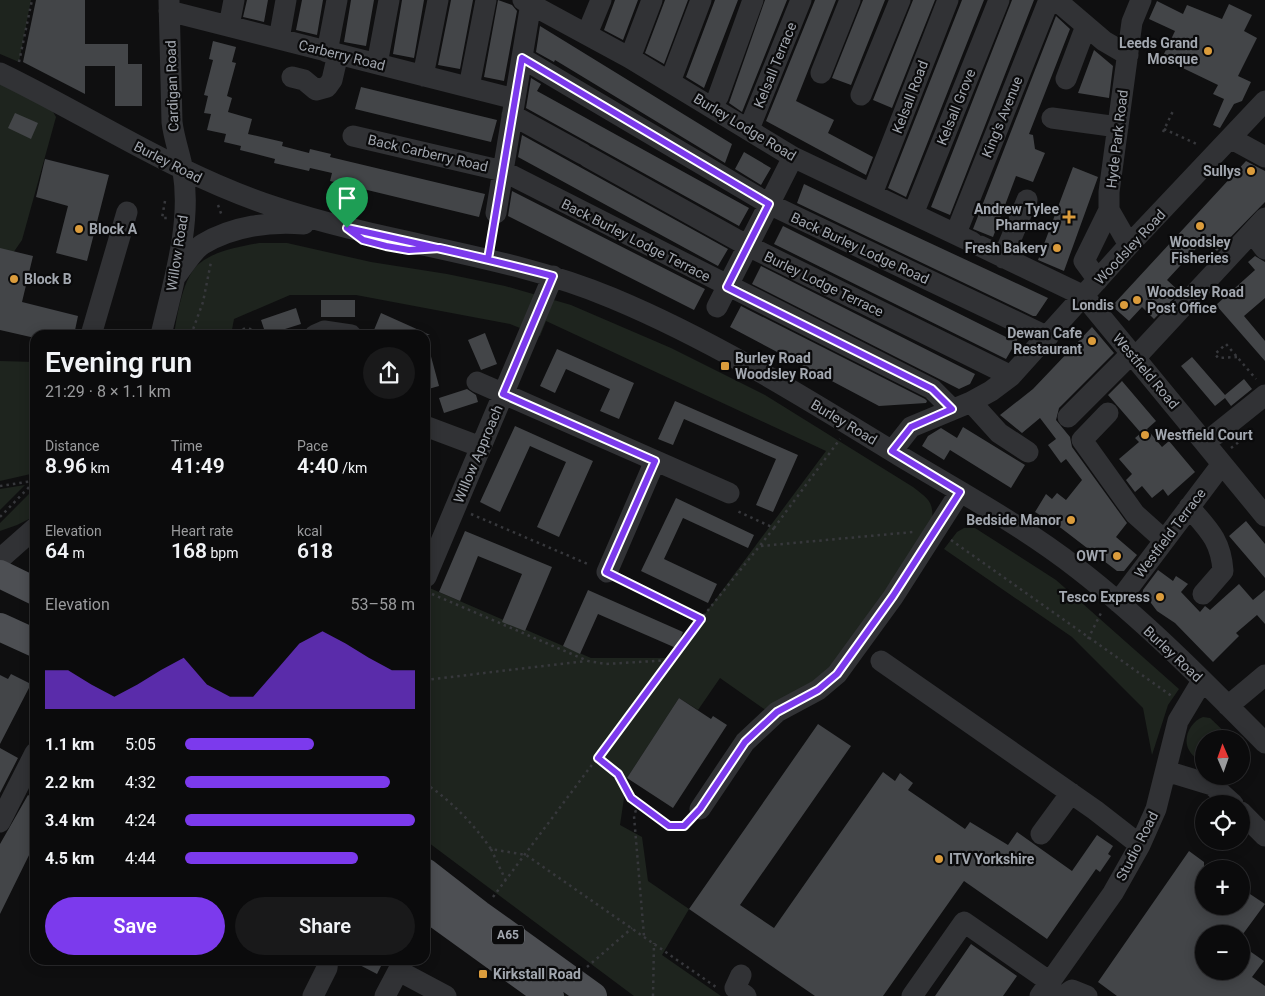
<!DOCTYPE html>
<html lang="en">
<head>
<meta charset="utf-8">
<style>
  :root { --surface:#0b0b0c; --page:#19191a; --text:#f1f3f6; --muted:#9a9b9d; --line:#2b2b2d; --accent:#7c3aed }
  body { margin:0; font-family:Roboto,sans-serif; background:var(--page); color:var(--text); height:100vh; display:flex; flex-direction:column; font-size:19px; white-space:nowrap }
  * { box-sizing:border-box; margin:0 }
  p { font-size:16px; color:var(--muted) }
  .icon { flex:none; width:28px; height:28px; fill:none; stroke:currentColor; stroke-width:2; stroke-linecap:round; stroke-linejoin:round }
  .map { position:relative; flex:1; overflow:hidden }
  .panel { position:absolute; left:30px; top:330px; width:400px; height:635px; display:flex; flex-direction:column; background:var(--surface); border-radius:15px; box-shadow:0 2px 12px #0003,0 0 0 1px var(--line) }
  .panel>* { flex:none }
  .needle { width:32px; rotate:358deg }
  .tools { position:absolute; left:1195px; top:730px; display:grid; gap:10px }
  .tools a { display:grid; place-items:center; width:55px; height:55px; border-radius:50%; background:var(--surface); box-shadow:0 2px 12px #0003,0 0 0 1px var(--line); font-size:25px }
  .pin { position:absolute; display:grid; place-items:center; width:42px; height:42px; color:#fff; margin:-51px -21px; border-radius:50% 50% 50% 0; rotate:-45deg; box-shadow:0 0 5px #0007 }
  .pin .icon { rotate:45deg }
  .round { display:grid; place-items:center; flex:none; width:52px; height:52px; border-radius:26px; background:var(--page) }
  .head { display:flex; align-items:center; justify-content:space-between; height:85px; padding:0 15px }
  h1 { font-size:28px; font-weight:600; line-height:38px }
  .figures { display:grid; grid-template-columns:repeat(3,1fr); gap:8px; height:85px; padding:5px 15px }
  .figures div { display:grid; align-content:center }
  .figures b { font-size:21px; font-weight:600 }
  .figures small { font-size:14px; font-weight:400 }
  .figures p { font-size:14px }
  .chart { height:140px; padding:10px 15px }
  .chart p { display:flex; justify-content:space-between }
  .chart svg { width:100%; height:90px; margin-top:5px; fill:var(--accent); opacity:.7 }
  .button { display:flex; gap:10px; margin-top:auto; padding:10px 15px }
  .button a { flex:1; height:58px; border-radius:30px; background:var(--accent); color:#fff; font-size:20px; font-weight:600; line-height:58px; text-align:center }
  .button a+a { background:var(--page); color:var(--text) }
  ul { padding:0 15px; list-style:none; font-size:16px }
  li { display:grid; grid-template-columns:80px 60px 1fr; align-items:center; height:38px }
  li i { height:12px; border-radius:6px; background:var(--accent) }
  .map>svg:first-child { display:block }
</style>
</head>
<body>
<div class="map">
<svg width="1265" height="996" viewBox="0 0 1265 996">
  <rect width="100%" height="100%" fill="#0f0f10"/>
  <path fill="#1e241e" d="M0 0H31L19 62 0 54Z
    M0 84 52 110 56 117 22 240 13 253 0 255Z
    M259 243H287L371 262 447 274 505 286 571 305 671 348 765 395 913 487C929 500 934 501 932 523L825 676 767 711 720 678 698 710 679 698 627 778 620 825 642 837 648 881 689 909 662 955 721 996H634L425 840V586L591 658H672L826 451 546 321 540 336 510 324 356 295H290L234 319 231 335H174C177 316 183 275 200 263 217 250 239 247 259 243Z
    M0 361 35 362V473L0 481Z
    M25 485 0 510V489Z
    M35 488V516L17 525 0 531V523Z
    M964 528H975L1056 580 1179 689 1168 705 1152 755 1143 708 1072 637 944 549 957 532Z
    M1203 717 1210 718 1232 739H1204V765C1199 761 1192 756 1189 750 1182 738 1191 721 1203 717Z"/>
  <path fill="#434548" d="M36 0H85V44H128V64H142V106H115V66H85V94L23 62Z
    M247 0H268L264 22 243 17Z
    M302 0H323L317 35 296 30Z
    M351 0H374L366 46 344 42Z
    M402 0H424L414 58 393 54Z
    M451 0H473L460 69 438 65Z
    M498 0 512 5 517 11 504 81 484 77Z
    M615 0H638L623 40 604 30Z
    M665 0H688L664 64 645 53Z
    M715 0H738L704 88 686 77Z
    M765 0H787L742 112 729 103Z
    M815 0H836L796 101 834 120 828 133 873 157 866 175 766 121Z
    M863 0H885L851 85 832 78Z
    M913 0H935L892 108 873 100Z
    M962 0H984L906 197 888 188Z
    M1012 0H1034L950 215 931 207Z
    M1157 1 1183 14 1187 5 1222 19 1229 4 1252 15 1244 31 1257 38 1238 76 1251 82 1242 101 1234 104 1220 128 1213 125 1224 99 1213 94 1218 85 1162 58 1175 31 1149 19Z
    M1056 16 1070 29 1029 134 1033 135 1035 149 1045 153 1033 182 1016 176 993 237 973 229Z
    M540 26 732 144 725 163 555 60 554 62 536 52Z
    M213 41 236 47 232 62 236 63 227 96 232 98 228 112 252 119 248 134 283 142 282 146 309 153 310 149 331 154 330 157 485 194 479 217 330 181 332 173 310 168 309 171 274 163 275 159 240 150 241 146 224 142 226 134 207 130 211 114 204 113 208 96 204 95 213 60 209 59Z
    M1094 50 1113 66 1109 98 1078 93Z
    M531 78 541 84 537 91 749 208 739 226 526 108Z
    M361 87 497 120 491 142 355 109Z
    M15 113 38 123 31 139 8 128Z
    M522 135 728 249 718 266 518 157Z
    M744 152 771 168 761 185 735 169Z
    M45 159 109 175 87 261 56 253 68 206 36 197Z
    M1246 161 1265 171V202L1217 251 1204 240 1167 280 1180 292 1154 319 1142 307 1129 321 1112 306Z
    M1073 167 1098 177 1064 271 1038 260Z
    M804 184 829 196 1048 298 1036 316H1033L797 203Z
    M512 191 705 289 694 310 508 216Z
    M783 226 1008 338 1011 333 1019 337 1006 359 774 244Z
    M0 248 33 256 22 302 78 316 74 335H35V338L0 330Z
    M1255 256 1265 262V298L1244 316 1265 341V361L1216 305 1255 270 1248 262Z
    M761 266 975 374 970 384 959 389 752 284Z
    M321 300H355V317H321Z
    M741 306 925 399 927 401 926 403 879 406 730 327Z
    M296 308 301 324 266 335 261 320Z
    M381 313 430 335H385L374 330Z
    M1092 327 1114 353 1059 408 1056 420 1070 437 1072 447 1127 523 1116 537 1137 555 1124 571H1117L1061 528 1035 512 1046 494 1052 499 1057 493 1066 500 1082 480 1066 459 1061 463 1048 445 1056 439 1040 418 1022 433 1000 415 1033 389Z
    M485 333 497 364 481 370 468 340Z
    M425 349H429L439 386 425 390Z
    M557 349 634 383 619 419 600 411 610 389 566 369 555 393 540 386Z
    M1192 357 1225 395 1244 379 1252 389 1231 406 1225 398 1215 406 1181 366Z
    M1122 381 1156 421 1147 429 1162 447 1169 441 1195 472 1168 496 1163 489 1152 498 1142 486 1135 492 1126 480 1132 474 1119 459 1139 442 1135 438 1141 433 1108 395Z
    M467 389 476 395 478 402 444 413 439 398Z
    M675 401 798 455 773 512 756 505 776 459 684 419 673 445 658 439Z
    M515 426 593 461 559 537 537 527 566 462 530 446 500 512 480 502Z
    M963 427 1025 465 1011 488 950 450 944 460 922 446 928 436 941 428 957 438Z
    M676 498 754 535 748 548 683 518 664 559 717 584 708 603 641 571Z
    M1246 521 1265 544V578L1229 536Z
    M465 531 552 567 525 631 502 622 522 574 478 556 460 601 439 592Z
    M1158 570 1173 581 1176 576 1188 584 1181 592 1200 612 1205 606 1210 610 1239 584 1253 600 1265 590V624L1257 615 1236 633 1239 636 1213 662 1175 623 1157 611 1148 599H1142L1143 590Z
    M588 590 683 632 676 648 598 614 580 654 563 646Z
    M11 674 31 684 0 744V675L8 679Z
    M679 698 711 719 713 716 727 725 673 808 627 778Z
    M818 724 851 746 740 905 774 928 883 772 895 781 900 773 913 783 908 790 965 829 970 822 1008 845 1017 832 1072 871 1097 835 1113 846 1108 854 1111 856 1100 872 1096 869 1047 939 964 881 883 996H815L689 909Z
    M0 748 18 758 0 793Z
    M28 795 35 799V843L0 914V844Z
    M1189 851 1204 862V906H1241V888L1265 904 1243 934H1204V971H1241V945L1264 961 1252 977 1265 986V996H1117L1098 982Z
    M971 944 1017 976 1003 996H935Z
    M350 960H384L377 974Z"/>
  <g fill="none" stroke-linecap="round" stroke-linejoin="round">
    <path stroke="#37383c" stroke-width="2.5" stroke-dasharray="2.5 4" stroke-linecap="butt" d="M19 62 32 0
      M1164 129 1199 145
      M1163 132 1173 111
      M165 201 162 218H167
      M218 205 222 216
      M491 243 493 231
      M191 335 203 302 211 262
      M231 335 246 328 258 331 261 335
      M1237 357 1218 358 1215 354 1226 344 1256 379
      M1231 448 1254 430
      M0 486 33 481
      M471 514 590 565
      M0 517 35 481
      M774 528 840 439
      M951 540 1173 697
      M761 546 913 532
      M622 580 701 619
      M432 594 588 661 606 664 671 660
      M1088 639 1102 611
      M425 680 586 661
      M599 758 618 774 631 798 669 826H684L687 823
      M425 783C452 802 472 822 491 849L526 855 716 987
      M638 804 634 816 644 936
      M491 849 506 881
      M493 897 701 619 774 528 735 510
      M587 967 632 928
      M653 996 654 943"/>
    <path stroke="#313235" stroke-width="21" d="M523 0 630 58 793 157 972 242
      M1056 0 1104 41 1128 55
      M169 11 515 99
      M229 26 234 0
      M587 34 601 0
      M279 39 286 0
      M327 52 337 0
      M522 58 769 204 1048 337
      M630 58 652 0
      M377 64 389 0
      M0 73C93 118 175 174 275 207 385 244 504 253 612 298 713 340 807 399 900 456 960 492 1023 526 1078 569 1145 621 1206 683 1265 743
      M821 73 850 0
      M423 76 438 0
      M292 77 304 80 316 90 327 87 332 80 338 54
      M1066 79 1086 26
      M670 82 701 0
      M469 87 486 0
      M861 95 900 0
      M718 97 753 0
      M512 115 583 154
      M1052 118 1118 127
      M749 129 801 0
      M353 136 503 171 932 389 952 409
      M1230 138 1265 157
      M588 157 748 246 1011 376
      M872 194 948 0
      M496 213 531 3
      M913 214 999 0
      M1252 232 1265 249
      M956 233 1049 0
      M1129 245 1109 210V192L1132 22 1141 0
      M980 246 1084 296 1265 516
      M1003 258 1027 200
      M176 276C184 266 193 250 203 244 233 226 271 221 304 224
      M1098 280 1084 261 1109 210
      M717 307 793 157
      M91 335 127 212
      M161 335C173 283 192 225 183 171 180 154 174 139 172 122L169 0
      M315 335 324 331 351 335
      M1135 358 1265 218
      M477 382 729 493
      M971 402 999 433 1028 452
      M1108 413 1082 440 1135 514 1164 540
      M1068 417 1131 354
      M425 426 481 447
      M1205 443 1265 395
      M892 451 911 427 971 402 991 391 1011 376 1129 245 1265 101
      M1189 507C1208 529 1221 540 1223 571L1203 594
      M0 559 35 528
      M607 572 655 461
      M426 577 553 276
      M1118 602 1222 464
      M881 661 1095 810 1140 845
      M1228 706 1265 675
      M1166 771 1212 785 1233 804
      M700 809 745 742 777 712 818 690 837 674 893 597 960 492
      M1241 812 1265 836
      M0 822 35 753
      M1041 834 1071 793
      M399 971 446 996
      M741 975 735 988 746 996
      M313 996 327 968 328 960
      M385 996 404 960
      M912 996 964 922 1050 982
      M1040 996 1113 893 1140 845 1156 809 1178 721 1202 681
      M1063 996 1072 990 1087 996"/>
    <path stroke="#4d4f53" stroke-width="28" d="M0 574 35 591
      M0 627 35 643
      M425 872 479 914 593 996
      M425 906 550 996"/>
  </g>
  <g fill="none" stroke-linecap="round" stroke-linejoin="round">
    <defs>
      <path id="route" d="M347 228C416 243 485 258 553 276L503 394 655 461 606 572 701 619 598 758 618 774 631 798 669 826H684L700 809 745 742 777 712 818 690 837 674 893 596 960 492 892 451 911 427 952 409 932 389 727 287 769 204 522 58 488 259 440 248 409 250 386 246 363 240 347 228"/>
    </defs>
    <use href="#route" stroke="#fff" stroke-width="10"/>
    <use href="#route" stroke="#7c3aed" stroke-width="6"/>
  </g>
  <g fill="#db9c3c" stroke="#0a0a0b" stroke-width="2">
    <circle cx="1208" cy="51" r="5"/>
    <circle cx="1251" cy="171" r="5"/>
    <path d="M1066.5 209.5h5v5h5v5h-5v5h-5v-5h-5v-5h5z"/>
    <circle cx="1200" cy="226" r="5"/>
    <circle cx="79" cy="229" r="5"/>
    <circle cx="1057" cy="248" r="5"/>
    <circle cx="14" cy="279" r="5"/>
    <circle cx="1137" cy="300" r="5"/>
    <circle cx="1124" cy="305" r="5"/>
    <circle cx="1092" cy="341" r="5"/>
    <rect x="720" y="361" width="10" height="10" rx="2.5"/>
    <circle cx="1145" cy="435" r="5"/>
    <circle cx="1071" cy="520" r="5"/>
    <circle cx="1117" cy="556" r="5"/>
    <circle cx="1160" cy="597" r="5"/>
    <circle cx="939" cy="859" r="5"/>
    <rect x="478" y="969" width="10" height="10" rx="2.5"/>
  </g>
  <g text-anchor="middle" dominant-baseline="central" stroke-width="4.5" stroke-linejoin="round" paint-order="stroke">
    <rect fill="#0a0a0b" stroke="#74787e" stroke-width="1" x="492" y="925.5" width="32" height="19" rx="4"/>
    <g font-size="12" font-weight="bold" fill="#a2a7af">
      <text x="508" y="935">A65</text>
    </g>
    <g font-size="14" font-weight="bold" fill="#a2a7af" stroke="#0a0a0b" text-anchor="end">
      <text x="1198" y="43">Leeds Grand<tspan x="1198" dy="16">Mosque</tspan></text>
      <text x="1241" y="171">Sullys</text>
      <text x="1059" y="209">Andrew Tylee<tspan x="1059" dy="16">Pharmacy</tspan></text>
      <text x="89" y="229" text-anchor="start">Block A</text>
      <text x="1200" y="242" text-anchor="middle">Woodsley<tspan x="1200" dy="16">Fisheries</tspan></text>
      <text x="1047" y="248">Fresh Bakery</text>
      <text x="24" y="279" text-anchor="start">Block B</text>
      <text x="1147" y="292" text-anchor="start">Woodsley Road<tspan x="1147" dy="16">Post Office</tspan></text>
      <text x="1114" y="305">Londis</text>
      <text x="1082" y="333">Dewan Cafe<tspan x="1082" dy="16">Restaurant</tspan></text>
      <text x="735" y="358" text-anchor="start">Burley Road<tspan x="735" dy="16">Woodsley Road</tspan></text>
      <text x="1155" y="435" text-anchor="start">Westfield Court</text>
      <text x="1061" y="520">Bedside Manor</text>
      <text x="1107" y="556">OWT</text>
      <text x="1150" y="597">Tesco Express</text>
      <text x="949" y="859" text-anchor="start">ITV Yorkshire</text>
      <text x="493" y="974" text-anchor="start">Kirkstall Road</text>
    </g>
    <g font-size="14" fill="#a2a7af" stroke="#0a0a0b">
      <text transform="translate(342 55) rotate(14)">Carberry Road</text>
      <text transform="translate(775 65) rotate(-68)">Kelsall Terrace</text>
      <text transform="translate(172 86) rotate(-92)">Cardigan Road</text>
      <text transform="translate(910 97) rotate(-69)">Kelsall Road</text>
      <text transform="translate(956 107) rotate(-68)">Kelsall Grove</text>
      <text transform="translate(1002 117) rotate(-68)">King's Avenue</text>
      <text transform="translate(745 127) rotate(31)">Burley Lodge Road</text>
      <text transform="translate(1117 139) rotate(-83)">Hyde Park Road</text>
      <text transform="translate(428 153) rotate(13)">Back Carberry Road</text>
      <text transform="translate(168 162) rotate(27)">Burley Road</text>
      <text transform="translate(636 240) rotate(27)">Back Burley Lodge Terrace</text>
      <text transform="translate(1130 247) rotate(-47)">Woodsley Road</text>
      <text transform="translate(860 248) rotate(25)">Back Burley Lodge Road</text>
      <text transform="translate(177 253) rotate(-81)">Willow Road</text>
      <text transform="translate(824 284) rotate(26)">Burley Lodge Terrace</text>
      <text transform="translate(1146 371) rotate(50)">Westfield Road</text>
      <text transform="translate(844 422) rotate(31)">Burley Road</text>
      <text transform="translate(478 454) rotate(-67)">Willow Approach</text>
      <text transform="translate(1170 533) rotate(-53)">Westfield Terrace</text>
      <text transform="translate(1173 654) rotate(43)">Burley Road</text>
      <text transform="translate(1137 846) rotate(-63)">Studio Road</text>
    </g>
  </g>
</svg>
<div class="tools">
<a><svg class="needle" viewBox="-14 -14 28 28"><path d="M0-13l5 13h-10z" fill="#e53935"/><path d="M0 13l5-13h-10z" fill="#9a9b9d"/></svg></a>
<a><svg class="icon" aria-label="locate" viewBox="0 0 24 24"><circle cx="12" cy="12" r="6"/><path d="M12 2v4M12 18v4M2 12h4M18 12h4"/></svg></a>
<a>+</a>
<a>−</a>
</div>
<div class="pin" style="left:347px;top:228px;background:#1e9e55"><svg class="icon" aria-label="arrive" viewBox="0 0 24 24"><path d="M6 21V4h12l-3 4 3 4H6"/></svg></div>
<section class="panel">
<div class="head"><div><h1>Evening run</h1><p>21:29 · 8 × 1.1 km</p></div><a class="round"><svg class="icon" aria-label="share" viewBox="0 0 24 24"><path d="M12 15V3M7 8l5-5 5 5M5 13v7h14v-7"/></svg></a></div>
<div class="figures">
<div><p>Distance</p><b>8.96<small> km</small></b></div>
<div><p>Time</p><b>41:49</b></div>
<div><p>Pace</p><b>4:40<small> /km</small></b></div>
</div>
<div class="figures">
<div><p>Elevation</p><b>64<small> m</small></b></div>
<div><p>Heart rate</p><b>168<small> bpm</small></b></div>
<div><p>kcal</p><b>618</b></div>
</div>
<div class="chart"><p><span>Elevation</span>53–58 m</p>
<svg viewBox="0 0 160 44" preserveAspectRatio="none"><path d="M0 44V25L10 25L20 32L30 38L40 32L50 25L60 19L70 32L80 38L90 38L100 25L110 12L120 6L130 12L140 19L150 25L160 25V44z"/></svg>
</div>
<ul>
<li><b>1.1 km</b>5:05<i style="width:56%"></i></li>
<li><b>2.2 km</b>4:32<i style="width:89%"></i></li>
<li><b>3.4 km</b>4:24<i style="width:100%"></i></li>
<li><b>4.5 km</b>4:44<i style="width:75%"></i></li>
</ul>
<div class="button"><a>Save</a><a>Share</a></div>
</section>
</div>
</body>
</html>
